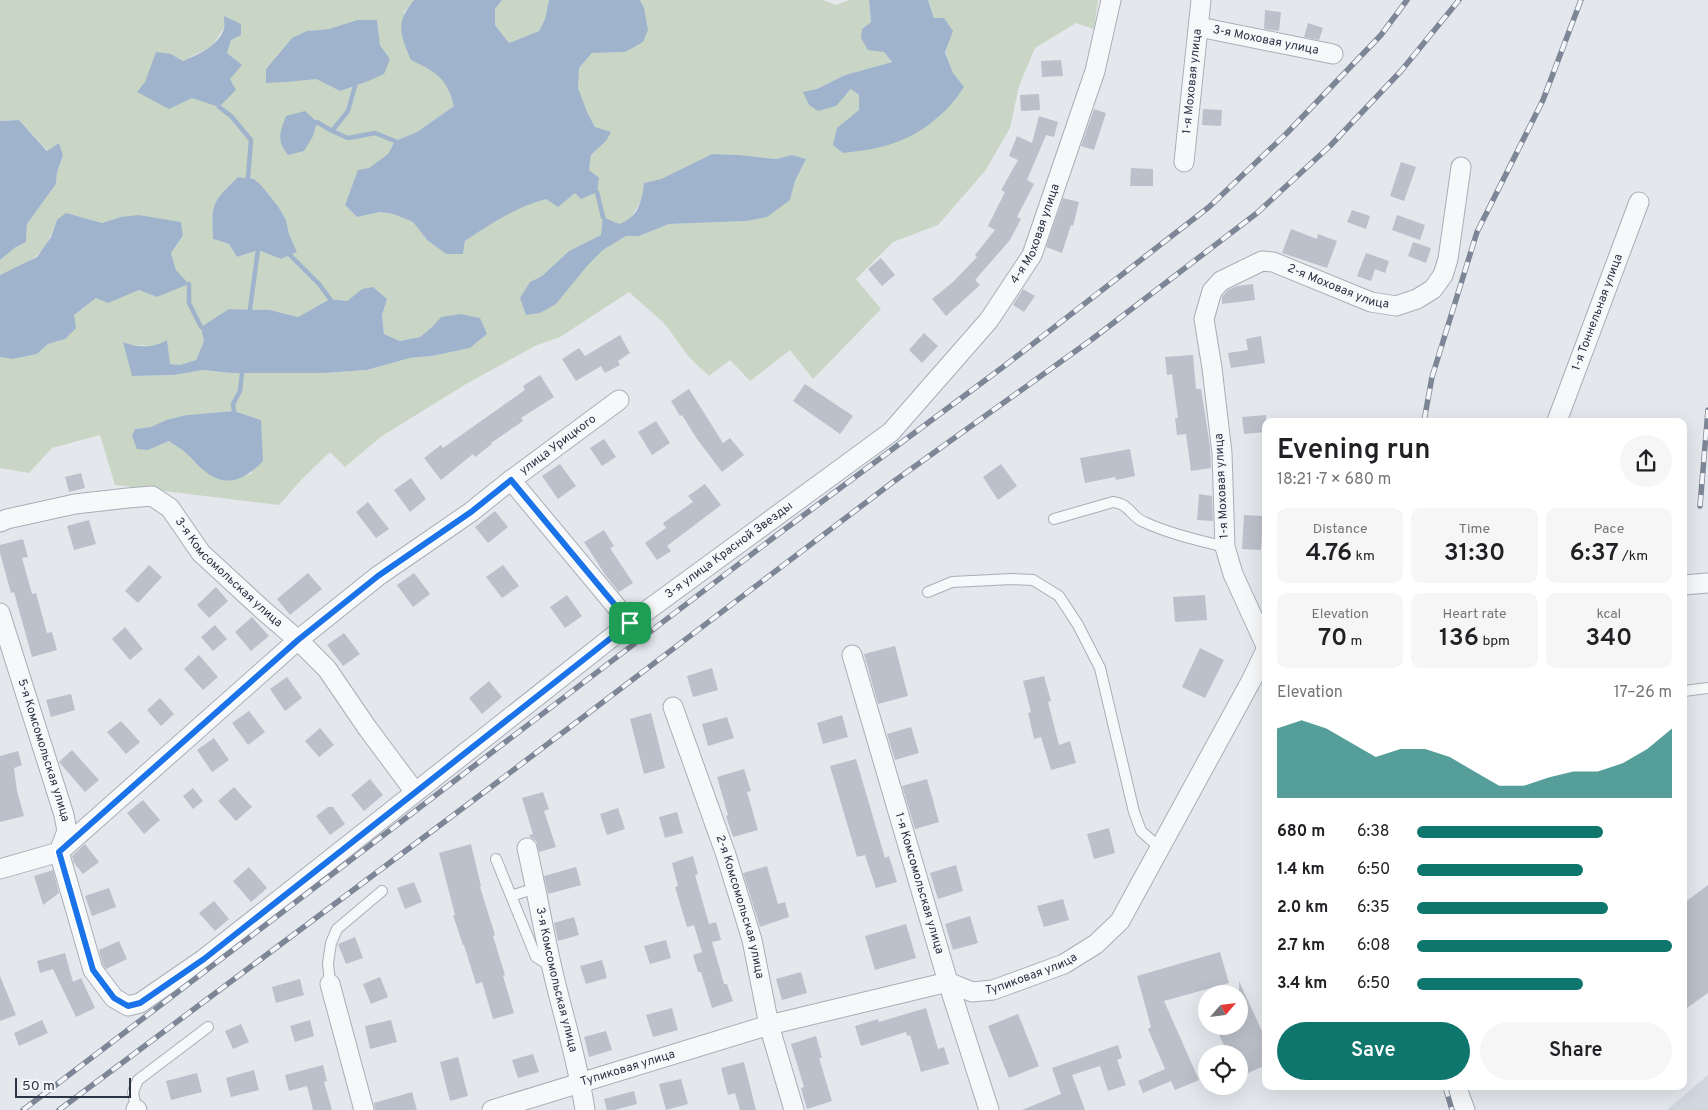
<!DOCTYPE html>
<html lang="en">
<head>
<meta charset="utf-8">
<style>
  :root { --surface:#fff; --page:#f6f6f6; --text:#202124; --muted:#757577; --accent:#0f766e }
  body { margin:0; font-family:Overpass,sans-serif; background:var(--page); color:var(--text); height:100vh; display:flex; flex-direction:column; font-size:19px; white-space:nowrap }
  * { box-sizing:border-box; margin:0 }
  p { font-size:16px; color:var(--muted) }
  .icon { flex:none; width:28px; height:28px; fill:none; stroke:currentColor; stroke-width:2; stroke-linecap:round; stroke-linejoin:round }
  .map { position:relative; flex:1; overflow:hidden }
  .side { position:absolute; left:1262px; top:418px; width:425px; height:672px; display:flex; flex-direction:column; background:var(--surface); border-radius:10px; box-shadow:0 5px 20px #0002 }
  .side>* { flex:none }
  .needle { width:32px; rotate:62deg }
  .controls { position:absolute; left:1198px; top:985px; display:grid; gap:10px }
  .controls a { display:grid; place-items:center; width:50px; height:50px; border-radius:50%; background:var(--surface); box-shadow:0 5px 20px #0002; font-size:25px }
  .scale { position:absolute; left:15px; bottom:12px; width:116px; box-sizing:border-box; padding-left:5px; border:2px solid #2b3445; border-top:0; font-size:14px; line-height:18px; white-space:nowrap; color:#2b3445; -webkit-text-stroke:4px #f4f6f9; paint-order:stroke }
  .pin { position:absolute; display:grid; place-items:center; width:42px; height:42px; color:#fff; margin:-21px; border-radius:10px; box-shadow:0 2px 8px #0006 }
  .round { display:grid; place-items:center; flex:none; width:52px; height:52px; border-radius:26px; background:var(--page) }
  .head { display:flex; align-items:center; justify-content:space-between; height:85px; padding:0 15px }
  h1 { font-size:28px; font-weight:600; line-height:38px }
  .metrics { display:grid; grid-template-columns:repeat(3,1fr); gap:8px; height:85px; padding:5px 15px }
  .metrics div { display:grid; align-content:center; border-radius:10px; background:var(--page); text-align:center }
  .metrics b { font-size:25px; font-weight:600 }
  .metrics small { font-size:14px; font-weight:400 }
  .metrics p { font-size:14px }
  .chart { height:140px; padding:10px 15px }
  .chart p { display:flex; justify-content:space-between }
  .chart svg { width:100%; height:90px; margin-top:5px; fill:var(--accent); opacity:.7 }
  .action { display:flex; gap:10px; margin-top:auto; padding:10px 15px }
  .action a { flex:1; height:58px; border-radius:30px; background:var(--accent); color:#fff; font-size:20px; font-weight:600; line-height:58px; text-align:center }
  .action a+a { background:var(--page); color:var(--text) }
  ul { padding:0 15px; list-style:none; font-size:16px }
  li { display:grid; grid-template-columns:80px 60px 1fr; align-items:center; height:38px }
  li i { height:12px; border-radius:6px; background:var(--accent) }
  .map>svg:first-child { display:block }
</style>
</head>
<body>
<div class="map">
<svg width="1708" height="1110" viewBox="0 0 1708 1110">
  <rect width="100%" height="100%" fill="#e4e7ec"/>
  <path fill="#d2d6de" d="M1708 1075V1110H1667Z"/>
  <path fill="#c9d6c5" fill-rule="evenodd" d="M0 0H414L404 12 411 60C425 66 444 75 450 90 452 95 453 101 454 106L417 132 395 141 388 154 369 168 351 189 345 205 357 217 380 212 393 214 413 222 427 240 446 254H463L465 241 501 217 533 202 546 199 589 170 591 155 606 141C594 126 582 108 578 88 577 82 578 74 579 68L592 53 625 52 644 8 640 0H823L836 5 849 0H869L871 22 862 29 884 52 892 62 845 75 817 89 803 93 847 95 851 88 859 95V110L854 115 843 153 906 137 927 126 943 113 953 73 928 0H1098L1094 29 1076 23 1035 48 1019 86 1010 128 985 171 938 225 893 242 856 279 881 309 813 379 790 350 750 381 730 360 709 376 689 357 664 323 629 292 560 337 535 346 466 384 382 436 345 467 330 452 303 478 279 505 115 485 100 435 52 448 29 473 0 468V357L13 359 37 354 48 344 65 339 74 315 96 298 128 294 139 290 157 297 188 283 176 270 171 253 183 237 181 222 121 217 102 223 84 218 57 220C44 256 34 261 0 275V260L16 247 26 242 27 224 56 184 57 172 63 155 59 143 48 151 19 120 0 121ZM357 20 377 21 380 45 390 59 366 82 340 91 316 79 266 69 292 38 307 31 329 29ZM224 28 231 40 227 53 230 79 192 98 147 96 137 92 171 54 183 61 212 46ZM712 154 740 155 776 159 792 155 806 159 795 181 790 200 747 221 669 224 639 236H626L603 250 587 266 530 282 542 276 569 251 602 235 619 224 629 221 642 199 644 183 661 179ZM238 177 254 179 261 185 278 206 286 220 289 234 297 252 281 259 258 250 237 257 229 244 213 239C211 202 212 202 238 177ZM362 289 387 299 382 315 384 334 400 341 420 337 432 327 441 317 487 334 470 348 432 356 410 358 368 370 324 373H232L203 370 174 375 133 376 124 342 130 345 158 346 170 364 180 365 196 360 204 341 229 309 270 310 298 317 330 299 347 301ZM234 411 261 420 252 473C217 489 212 476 188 454 183 449 175 446 169 441L148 450 135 429 151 427 166 420 187 415Z
    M502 0H549L545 19 539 31 509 43 495 25V9Z"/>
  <path fill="#9fb4cc" d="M414 0H502L495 9V25L509 43 539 31 545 19 549 0H640L644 8 648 30 643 42 625 52 592 53 579 68 578 88 587 112 595 127 611 132 606 141 591 155 589 170 599 178 597 192 581 199 575 193 558 207 546 199C516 207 490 224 465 241L463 254H446L427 240 413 222 393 214 380 212 357 217 345 205 358 170 369 168 388 154 395 141 417 132 454 106C447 78 436 72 411 60 400 34 395 23 414 0Z
    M869 0H928L934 18H944L953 31 945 52 953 73 964 87C946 116 915 139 881 147 869 150 856 151 843 153L833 145 837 128 859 110V95L851 89 836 106 818 111 809 105 803 92 817 89 845 75 892 62 884 52 868 50 861 38 862 29 871 22Z
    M224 16 241 24V35L231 40 227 53 242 65 230 79 236 90 219 107 192 98 169 109 137 92 145 82 156 52 171 54 183 61C199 54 218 46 224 29 225 25 224 20 224 16Z
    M357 20H377L380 45 390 59 384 74 366 82 340 91 316 79 286 82 266 83V69L292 38 307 31 329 29Z
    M305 111 317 122 313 136 304 151 288 155C276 141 280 131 286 116Z
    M19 120 47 151 59 143 63 155 57 172 56 184 27 224 26 242 16 247 0 260V121Z
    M712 154 740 155 776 159 792 155 806 159 795 181 790 200 767 217 747 221 669 224 639 236H626L603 250 587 266 556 304 540 313 526 315 520 298 530 282 542 276 569 251 601 235 603 217 619 224C638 218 642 201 644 183L661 179Z
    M238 177 254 179 261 185 278 206 286 220 289 234 297 252 281 259 258 250 237 257 229 244 213 239C211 203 212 202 238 177Z
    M66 213 102 223 121 217 139 215 181 222 183 236 171 253 176 270 189 284 157 297 139 290 108 303 96 298 74 315 76 328 65 339 48 344 37 354 13 359 0 357V275L37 257 51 237 57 220Z
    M373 287 387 299 382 315 384 334 400 341 420 337 432 327 441 317 460 314 480 318 487 334 470 348 432 356 410 358 367 370 324 373H232L203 370 174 375 132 376 123 342C136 348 155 348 167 340L170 364 180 365 196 360 204 341 201 327 229 309 270 310 298 317 330 299 347 301 362 289Z
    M234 411 261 420 263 461C244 481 225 489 202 469 197 465 193 459 188 455 183 449 175 446 169 441L148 450 137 449 132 436 135 429 151 427 166 420 187 415Z"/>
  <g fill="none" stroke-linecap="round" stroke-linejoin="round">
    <path stroke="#9fb4cc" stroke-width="4.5" d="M219 107 231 116 251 140 248 178
      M317 122 332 131 348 138 375 133 395 141
      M332 131 348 111 355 86
      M597 192 603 217
      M290 255 319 284 330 299
      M189 284V303L201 327
      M250 309 258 250
      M234 411 233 404 240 391 242 373"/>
  </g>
  <path fill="#bbc0ca" d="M1265 10 1281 12 1279 31 1264 29Z
    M1308 23 1323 28 1319 40 1304 37Z
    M1061 60 1063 76 1042 77 1041 61Z
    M1039 94 1040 110 1021 111 1020 95Z
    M1094 109 1106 113 1094 150 1081 146Z
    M1203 109 1222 110 1221 126 1202 125Z
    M1039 116 1058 122 1054 137 1046 135 1027 180 1034 184 1017 217 1021 219 1010 240 975 280 980 285 946 316 932 299 953 282 977 257 975 255 995 230 988 226 1005 192 1001 190 1018 160 1009 156 1017 136 1032 143Z
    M1401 162 1416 167 1404 201 1390 196Z
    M1131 168 1153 169V186H1130Z
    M1063 198 1079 202 1073 226 1071 225 1062 253 1046 247Z
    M1352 210 1370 216 1366 229 1347 222Z
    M1397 215 1425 225 1420 240 1392 230Z
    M1291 229 1317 239 1318 234 1337 241 1327 268 1282 253Z
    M1413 242 1431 248 1426 263 1408 256Z
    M1366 253 1389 261 1385 273 1375 269 1371 281 1357 276Z
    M881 258 895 275 882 286 868 269Z
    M1253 284 1255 300 1222 304V297L1228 290 1237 286Z
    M1023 289 1035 296 1024 312 1013 305Z
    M924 333 938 346 922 363 909 350Z
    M620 335 630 353 618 361 620 365 605 373 601 366 576 381 562 359 579 348 585 356Z
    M1261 336 1265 363 1231 368 1228 353 1248 350 1246 339Z
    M1193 355 1196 389H1201L1210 446 1211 468 1191 471 1186 434 1177 435 1175 418H1178L1172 374 1167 375 1165 357Z
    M540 375 554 397 521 418 523 421 491 443 492 444 475 457 473 454 441 480 424 458 441 445 443 448 525 390 523 386Z
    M805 384 853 416 840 434 793 401Z
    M689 389 723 443 730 438 744 455 722 472 697 439 682 415 680 416 671 401Z
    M1266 415V432L1244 434 1242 417Z
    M656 421 670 443 652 455 638 432Z
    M604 439 616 457 602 466 590 448Z
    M1130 449 1135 476 1116 480 1115 477 1085 483 1080 458Z
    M560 464 576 486 558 499 542 476Z
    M1001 464 1017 486 998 500 983 477Z
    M81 473 85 488 69 492 65 477Z
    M411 478 426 499 410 512 394 490Z
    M705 484 721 505 667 546 671 551 657 560 645 543 666 528 663 523 693 502 688 496Z
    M1199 494 1212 496 1213 521 1197 520Z
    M368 502 389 529 376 538 356 512Z
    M495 511 508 527 488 543 475 527Z
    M1244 515 1263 516 1261 550 1242 549Z
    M89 520 96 544 74 550 67 526Z
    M604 530 614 546 610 548 633 583 619 592 606 576 584 542Z
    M23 539 28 557 22 558 32 594 36 593 47 633 52 632 57 650 32 657 14 592 11 593 0 553V545Z
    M149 565 162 577 138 603 125 591Z
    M503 565 519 586 502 598 486 577Z
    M308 573 322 589 290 615 277 599Z
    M414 573 430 594 413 607 397 585Z
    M216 587 228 601 209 618 197 605Z
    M567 595 582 616 565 628 550 607Z
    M1205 595 1207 620 1175 622 1173 597Z
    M252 617 269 636 251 651 235 632Z
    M215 625 227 639 213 651 201 637Z
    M125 627 143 649 130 660 112 639Z
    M344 633 360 654 343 666 327 645Z
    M895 646 908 696 878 704 864 654Z
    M1200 648 1224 660 1205 698 1182 687Z
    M199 655 218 677 203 690 184 669Z
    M712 668 718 690 693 697 687 676Z
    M1044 676 1051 701 1048 702 1059 745 1070 741 1076 763 1051 770 1041 737 1034 739 1028 713 1031 712 1023 681Z
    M287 677 302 698 285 711 270 689Z
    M489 681 502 697 482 714 469 698Z
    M71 694 75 710 51 717 46 700Z
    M160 698 174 714 161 726 147 710Z
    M249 711 265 732 248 745 232 723Z
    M651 713 665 768 644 774 630 719Z
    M842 715 848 737 823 744 817 723Z
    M727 717 734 738 708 746 702 724Z
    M121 721 140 742 126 754 107 732Z
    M911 727 919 753 895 760 887 734Z
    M320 728 334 745 319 757 305 741Z
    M214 738 229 760 212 772 197 750Z
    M72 750 99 780 85 792 59 762Z
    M18 751 22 765 14 768 17 791 24 816 0 822V756Z
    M856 759 885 858 889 856 897 882 876 888 865 855 857 857 830 766Z
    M744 769 751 791 747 792 758 830 733 837 726 816 728 815 717 777Z
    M370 779 383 795 364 811 351 795Z
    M927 779 939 822 915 829 902 786Z
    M234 787 252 807 236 821 218 801Z
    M193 788 203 801 193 809 183 796Z
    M543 792 549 809 544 811 556 847 539 852 536 841 530 837 529 835 533 834 522 798Z
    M143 800 160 820 144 834 127 813Z
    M328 807H333L345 824 330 835 316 816Z
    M618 808 625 829 607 835 600 814Z
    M677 812 683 833 665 838 659 817Z
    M1109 828 1115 853 1094 859 1087 834Z
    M85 844 99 862 83 874 74 863 72 856Z
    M471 844 481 886 480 887 495 935 493 936 505 975 503 976 514 1013 493 1019 482 982 476 984 464 945H463L453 915H455L439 853Z
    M693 856 698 874 695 875 709 924 716 922 721 940 712 942 724 984H727L733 1001 712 1008 701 972H698L693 955 702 952 694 925 687 927 675 887 678 886 672 863Z
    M956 865 963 891 938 899 930 873Z
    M767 866 778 904 785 902 789 917 760 927 743 873Z
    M249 867 267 888 251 902 233 881Z
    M576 867 581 885 548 894 544 876Z
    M53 870 59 893 43 905 34 876Z
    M414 882 422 902 405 909 397 888Z
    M1708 885V993L1684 1010V903Z
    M109 888 116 907 92 916 85 896Z
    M1063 899 1069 920 1044 927 1037 906Z
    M214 901 229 919 215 931 199 913Z
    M970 916 978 943 953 950 945 924Z
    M574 917 579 935 558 941 554 923Z
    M906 924 916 958 875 970 865 936Z
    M355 937 363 958 346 964 338 944Z
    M666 940 671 958 650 964 644 946Z
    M119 941 127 959 106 969 103 965 99 950Z
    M1220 952 1229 983 1164 1001 1199 1080 1175 1090 1171 1081 1143 1093 1138 1081 1165 1069 1148 1029 1151 1027 1137 976Z
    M65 953 73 982 81 978 95 1008 76 1017 53 969 40 973 37 961Z
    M602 960 607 978 586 984 580 966Z
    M801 972 807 993 782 1000 776 979Z
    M0 976 16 1015 0 1021Z
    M380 977 388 997 371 1004 363 984Z
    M300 979 304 995 276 1003 272 987Z
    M1239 981 1266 1040V1065L1239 1077V1054H1228L1215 1026H1239Z
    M672 1008 678 1030 653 1037 646 1015Z
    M926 1008 938 1049 944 1047 949 1064 921 1072 910 1035 907 1036 906 1032 861 1046 855 1026 878 1019 879 1022Z
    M1018 1014 1039 1066 1009 1078 988 1026Z
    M42 1020 48 1033 19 1046 14 1033Z
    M310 1020 314 1036 295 1042 290 1026Z
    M391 1020 397 1042 370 1049 365 1026Z
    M241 1024 249 1042 233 1049 225 1031Z
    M606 1031 612 1050 589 1057 584 1037Z
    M816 1036 822 1058H819L832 1101 807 1109 801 1088 804 1087 791 1044Z
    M1118 1045 1122 1058 1117 1060 1126 1085 1108 1091 1100 1066 1072 1075 1085 1110H1022L1061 1094 1052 1068Z
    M533 1054 539 1072 518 1078 512 1060Z
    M458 1057 468 1096 450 1101 440 1062Z
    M744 1062 756 1110H740L735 1093 728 1095 721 1068Z
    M323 1065 327 1081 324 1082 332 1110H313L307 1086 289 1091 285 1075Z
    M254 1070 259 1090 231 1097 226 1078Z
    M197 1073 202 1092 171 1100 166 1081Z
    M681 1079 688 1104 666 1110 659 1084Z
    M634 1091 637 1104 614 1110H607L604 1099Z
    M412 1092 417 1110H375L374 1103Z"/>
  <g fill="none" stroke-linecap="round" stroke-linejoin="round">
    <defs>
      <path id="service" d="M1054 519 1113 502C1130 504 1131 517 1144 522 1170 534 1198 540 1225 547
        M928 592 952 582 1012 579 1033 580 1059 596 1078 625 1100 668 1134 812 1141 831 1160 848
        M1684 691 1708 688
        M496 859 536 957 552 967
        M511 896 536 888
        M330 984 328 963 331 943 337 929 382 891
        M136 1109 133 1092 138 1080 208 1027"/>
      <g id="minor">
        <path id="s1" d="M1199 27 1333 54"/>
        <path id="s2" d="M1184 162 1201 0"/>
        <path id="s3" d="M1557 421 1639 202"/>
        <path d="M511 480 630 623"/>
        <path id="s4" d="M0 522 7 519 75 504 128 498 152 496 170 508 201 553 264 611 298 640 327 669 368 729 415 792"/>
        <path d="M1684 585 1708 583"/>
        <path id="s5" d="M0 613 64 815 67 831 59 852 93 970 114 998 128 1006 140 1003 204 959 630 623 891 432 989 320 1032 255 1095 71 1111 0"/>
        <path id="s6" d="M1266 646 1233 574 1225 547 1222 453 1212 368 1204 319 1212 291 1221 281 1262 261 1273 262 1371 302 1396 306 1417 299 1433 289 1443 275 1448 259 1461 167"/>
        <path id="s7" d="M852 655 948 982 989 1110"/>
        <path id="s8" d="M673 707 726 855 752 940 769 1025 794 1110"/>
        <path id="s9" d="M527 848C536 888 543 928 552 968 563 1016 578 1062 585 1110"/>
        <path id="s10" d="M0 869 59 852 298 640 378 576 471 512 511 480 619 400"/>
        <path d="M330 984 364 1110"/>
        <path d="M1456 1086 1465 1110"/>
        <path d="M136 1109 137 1110"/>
        <path id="s11" d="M492 1110 769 1025 948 982 972 992 993 990 1064 964 1096 944 1120 921 1251 681 1266 650"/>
      </g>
    </defs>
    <use href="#service" stroke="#a9aeb7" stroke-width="12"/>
    <use href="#minor" stroke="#a9aeb7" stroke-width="21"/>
    <use href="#service" stroke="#f7f8fa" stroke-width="10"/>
    <use href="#minor" stroke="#f7f8fa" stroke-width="19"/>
    <defs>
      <path id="rail" d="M1424 421 1432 377 1477 232 1543 100 1581 0
        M1700 506 1708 410
        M1445 1086 1452 1110
        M23 1110 773 538 1003 367 1209 207 1286 134 1381 35 1407 0
        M59 1110 491 787 893 482 1091 340 1257 213 1330 146 1401 71 1459 0"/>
    </defs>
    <use href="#rail" stroke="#7d8696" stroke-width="5.5"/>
    <use href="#rail" stroke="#f4f6f9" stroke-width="4" stroke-dasharray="11" stroke-linecap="butt"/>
  </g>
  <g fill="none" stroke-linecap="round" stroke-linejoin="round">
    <defs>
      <path id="route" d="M511 480 630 623 204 959 140 1003 128 1006 114 998 93 970 59 852 298 640 378 576 471 512Z"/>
    </defs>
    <use href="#route" stroke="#fff" stroke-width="10"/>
    <use href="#route" stroke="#1a73e8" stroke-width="6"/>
  </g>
  <g text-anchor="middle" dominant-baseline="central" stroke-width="4.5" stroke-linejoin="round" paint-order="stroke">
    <g font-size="12" fill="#2b3445" stroke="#f4f6f9">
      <text stroke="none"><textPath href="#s1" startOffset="68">3-я Моховая улица</textPath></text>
      <text stroke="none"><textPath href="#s2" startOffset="81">1-я Моховая улица</textPath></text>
      <text stroke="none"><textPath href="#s5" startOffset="1628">4-я Моховая улица</textPath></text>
      <text stroke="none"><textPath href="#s6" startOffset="506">2-я Моховая улица</textPath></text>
      <text stroke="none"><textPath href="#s3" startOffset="116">1-я Тоннельная улица</textPath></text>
      <text stroke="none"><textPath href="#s10" startOffset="706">улица Урицкого</textPath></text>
      <text transform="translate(1222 486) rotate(-93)">1-я Моховая улица</text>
      <text stroke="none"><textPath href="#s5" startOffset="1180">3-я улица Красной Звезды</textPath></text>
      <text stroke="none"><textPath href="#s4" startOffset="264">3-я Комсомольская улица</textPath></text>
      <text stroke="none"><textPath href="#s5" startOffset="144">5-я Комсомольская улица</textPath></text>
      <text stroke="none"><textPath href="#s7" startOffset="238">1-я Комсомольская улица</textPath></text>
      <text stroke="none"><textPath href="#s8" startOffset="211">2-я Комсомольская улица</textPath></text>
      <text stroke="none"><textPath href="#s11" startOffset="562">Тупиковая улица</textPath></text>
      <text stroke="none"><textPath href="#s9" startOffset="135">3-я Комсомольская улица</textPath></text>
      <text stroke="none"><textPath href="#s11" startOffset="142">Тупиковая улица</textPath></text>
    </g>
  </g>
</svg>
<div class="controls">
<a><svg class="needle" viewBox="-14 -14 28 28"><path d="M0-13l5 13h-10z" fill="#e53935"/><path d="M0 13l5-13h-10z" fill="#757577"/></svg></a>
<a><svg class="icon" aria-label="locate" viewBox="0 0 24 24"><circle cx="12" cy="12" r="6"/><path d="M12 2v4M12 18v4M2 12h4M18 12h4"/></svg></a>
</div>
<div class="scale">50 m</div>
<div class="pin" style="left:630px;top:623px;background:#1e9e55"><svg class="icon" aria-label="arrive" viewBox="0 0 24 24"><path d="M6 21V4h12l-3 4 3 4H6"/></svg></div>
<section class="side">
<div class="head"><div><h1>Evening run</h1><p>18:21 · 7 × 680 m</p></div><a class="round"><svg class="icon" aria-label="share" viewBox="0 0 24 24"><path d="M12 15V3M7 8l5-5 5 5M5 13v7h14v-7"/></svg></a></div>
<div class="metrics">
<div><p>Distance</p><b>4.76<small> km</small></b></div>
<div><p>Time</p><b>31:30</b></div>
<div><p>Pace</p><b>6:37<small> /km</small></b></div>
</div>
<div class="metrics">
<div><p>Elevation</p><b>70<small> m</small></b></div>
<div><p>Heart rate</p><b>136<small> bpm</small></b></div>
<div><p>kcal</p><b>340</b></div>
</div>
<div class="chart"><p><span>Elevation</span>17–26 m</p>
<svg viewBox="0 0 160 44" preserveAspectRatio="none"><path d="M0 44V10L10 6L20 10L30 17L40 24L50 20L60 20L70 24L80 31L90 38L100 38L110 34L120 31L130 31L140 27L150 20L160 10V44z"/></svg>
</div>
<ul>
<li><b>680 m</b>6:38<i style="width:73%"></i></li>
<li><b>1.4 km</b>6:50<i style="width:65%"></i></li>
<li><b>2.0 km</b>6:35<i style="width:75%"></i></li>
<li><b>2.7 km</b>6:08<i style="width:100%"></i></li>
<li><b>3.4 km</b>6:50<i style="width:65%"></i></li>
</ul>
<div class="action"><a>Save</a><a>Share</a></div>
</section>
</div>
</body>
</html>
